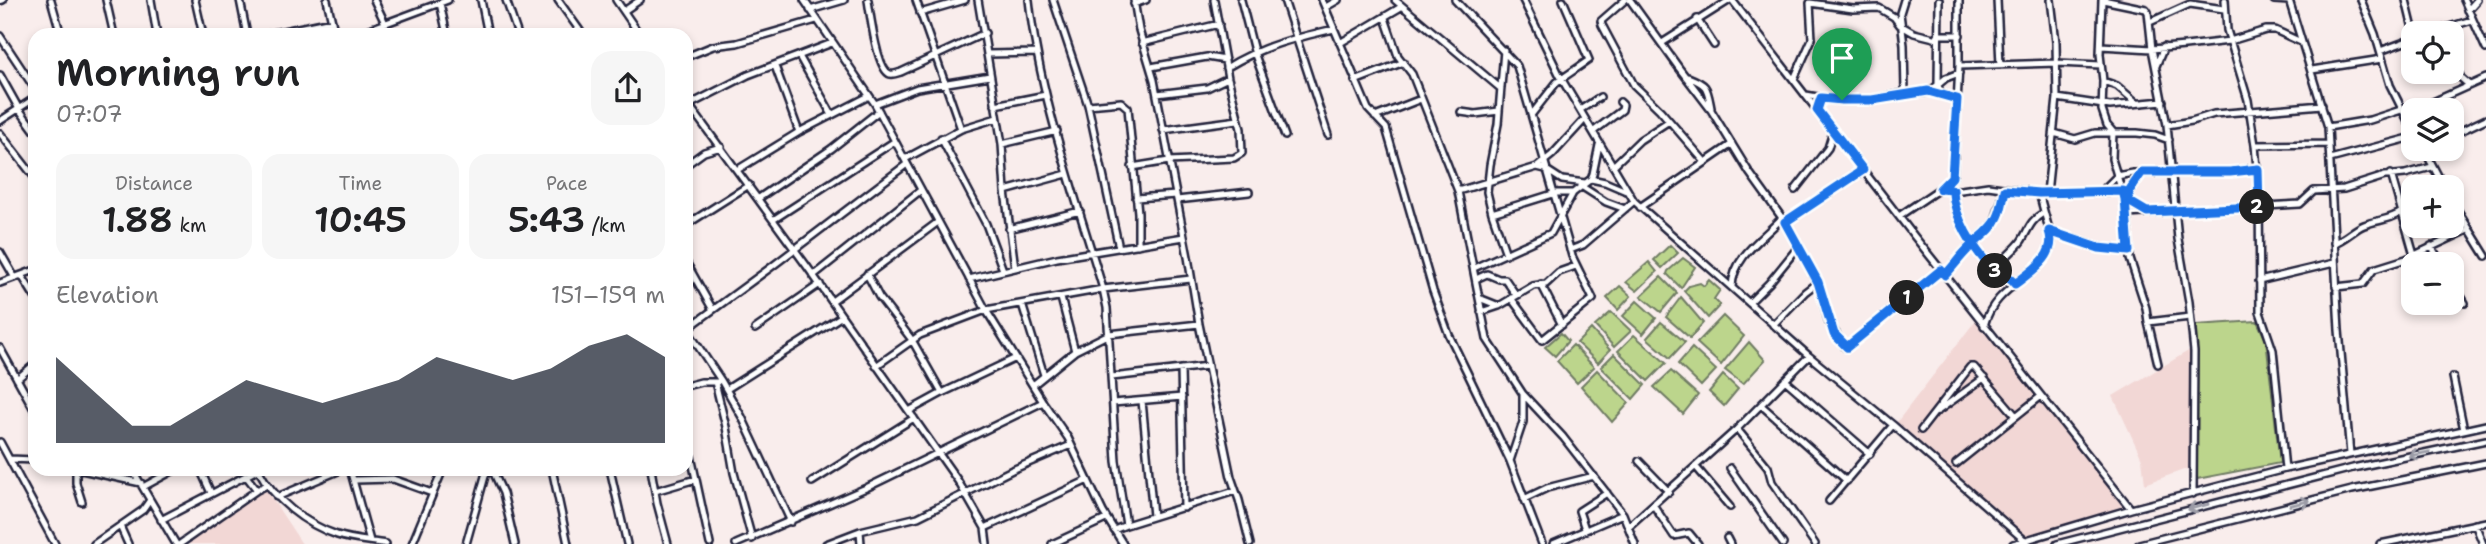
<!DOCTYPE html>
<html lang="en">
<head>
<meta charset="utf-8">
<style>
  :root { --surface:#fff; --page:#f6f6f6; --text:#202124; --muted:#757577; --accent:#111827 }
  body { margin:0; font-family:"Shantell Sans",sans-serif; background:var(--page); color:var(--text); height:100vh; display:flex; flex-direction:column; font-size:26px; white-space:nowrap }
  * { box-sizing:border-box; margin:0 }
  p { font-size:23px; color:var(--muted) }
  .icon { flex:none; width:38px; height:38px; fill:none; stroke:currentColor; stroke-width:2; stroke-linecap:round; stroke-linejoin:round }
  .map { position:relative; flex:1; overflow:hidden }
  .details { position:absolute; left:28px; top:28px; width:665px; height:448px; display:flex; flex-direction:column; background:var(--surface); border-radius:21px; box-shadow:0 4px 10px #0003 }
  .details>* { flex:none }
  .tools { position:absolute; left:2401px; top:21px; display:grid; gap:14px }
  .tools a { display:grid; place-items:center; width:63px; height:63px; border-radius:14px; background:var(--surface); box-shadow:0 4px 10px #0003; font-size:35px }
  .pin { position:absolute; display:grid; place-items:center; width:60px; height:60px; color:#fff; margin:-72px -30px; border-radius:50% 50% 50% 0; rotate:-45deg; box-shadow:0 0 7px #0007 }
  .pin .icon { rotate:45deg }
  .km { position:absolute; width:35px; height:35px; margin:-18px; border-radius:50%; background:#222; color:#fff; font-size:19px; line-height:35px; text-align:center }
  .round { display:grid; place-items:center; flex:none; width:74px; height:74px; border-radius:21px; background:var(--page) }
  .headline { display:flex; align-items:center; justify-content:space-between; height:119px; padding:0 28px }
  h1 { font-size:38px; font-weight:600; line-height:52px }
  .figures { display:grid; grid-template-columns:repeat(3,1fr); gap:10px; height:119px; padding:7px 28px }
  .figures div { display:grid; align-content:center; border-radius:18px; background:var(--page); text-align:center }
  .figures b { font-size:35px; font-weight:600 }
  .figures small { font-size:19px; font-weight:400 }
  .figures p { font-size:19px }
  .chart { height:196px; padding:14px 28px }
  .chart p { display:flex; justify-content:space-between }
  .chart svg { width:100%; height:126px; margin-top:7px; fill:var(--accent); opacity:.7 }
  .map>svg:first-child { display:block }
</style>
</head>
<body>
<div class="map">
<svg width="2486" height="544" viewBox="0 0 2486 544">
  <rect width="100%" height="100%" fill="#f9edec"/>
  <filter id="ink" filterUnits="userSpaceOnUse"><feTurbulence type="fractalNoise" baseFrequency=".0143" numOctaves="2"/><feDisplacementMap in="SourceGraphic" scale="14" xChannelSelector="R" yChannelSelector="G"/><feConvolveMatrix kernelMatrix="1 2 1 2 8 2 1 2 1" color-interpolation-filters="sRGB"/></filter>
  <g filter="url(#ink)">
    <path fill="#f2d7d5" d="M1976 320 2132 514 2031 542 1897 422Z
      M2190 350 2189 468 2145 484 2142 459 2113 396Z
      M265 488 302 544H182Z"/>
    <path fill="#bcd58c" stroke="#6f7c64" stroke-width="2" d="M1670 245 1678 253 1662 268 1654 260Z
      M1683 258 1695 267 1681 288 1667 274 1668 271Z
      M1649 262 1657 272 1637 291 1626 282Z
      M1661 277 1677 293 1661 312 1641 296Z
      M1709 280 1720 290 1714 299 1720 305 1708 318 1684 291 1689 286 1700 283 1704 286Z
      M1620 286 1631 296 1618 310 1607 298Z
      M1681 297 1703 323 1690 338 1666 317Z
      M1637 301 1656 318 1643 334 1623 316Z
      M1611 312 1631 331 1614 347 1595 326Z
      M1723 316 1744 336 1721 365 1697 343Z
      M2257 321 2266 340 2280 463 2197 479 2196 325Z
      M1661 322 1685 342 1670 358 1647 338Z
      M1591 329 1610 350 1598 363 1577 343Z
      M1561 333 1568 341 1555 356 1545 347Z
      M1634 335 1666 363 1648 381 1618 351Z
      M1749 342 1765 360 1743 384 1725 370Z
      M1573 345 1594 367 1577 383 1557 361Z
      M1692 348 1716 370 1701 386 1678 364Z
      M1614 354 1645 385 1633 399 1601 367Z
      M1597 370 1629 403 1612 422 1581 386Z
      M1671 371 1698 395 1683 414 1654 387Z
      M1723 375 1738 389 1724 406 1709 392Z"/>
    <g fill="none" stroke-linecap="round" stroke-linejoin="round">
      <defs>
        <path id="minor" d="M51 0 61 35
          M106 0 114 35
          M151 0 157 35
          M195 0 203 35
          M240 0 247 35
          M327 0 335 35
          M374 0 385 23
          M481 0 488 35
          M506 0 518 35
          M558 0 583 35
          M616 0 640 35
          M804 0 875 104 986 310 1043 402 1068 438 1103 512 1123 544
          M868 0C870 13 877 70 890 74 893 75 898 73 901 72L985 33
          M978 0 1002 144 1005 191 1015 268
          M1029 0C1040 99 1075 194 1103 289L1107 308 1116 461 1126 525 1114 530
          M1053 0 1088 105 1119 248
          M1134 0 1139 30 1154 80 1188 257 1199 324 1231 477 1239 500 1250 544
          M1241 0 1255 55 1285 136
          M1284 0 1328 135
          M1322 0 1368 109 1386 128 1433 291 1449 335 1510 461 1542 544
          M1395 0 1500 88
          M1455 0 1517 66 1572 256 1593 299 1542 340 1511 298
          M1523 0 1561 78 1634 201 1809 356 1893 425 2029 544
          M1625 0 1601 21 1602 25 1634 85 1660 110 1705 162
          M1630 0 1679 68 1711 110 1749 172 1785 222 1818 282 1829 323 1845 347 1850 345 1941 270
          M1732 0 1914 236 2131 509
          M1904 0 1900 13 1904 45 1905 93
          M1939 0 1938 84 1940 95
          M1997 0 2000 65
          M2102 0 2100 54 2103 81 2102 110 2107 125 2113 132 2112 159 2127 208 2130 259 2146 308 2148 322 2190 317
          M2103 0 2146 9 2148 12 2152 49 2167 125 2178 239 2189 302 2194 352 2193 494
          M2225 0 2227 30 2248 100 2255 145 2259 192 2260 312 2273 350 2285 469
          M2274 0 2289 1
          M2289 0 2328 127 2339 330 2350 454
          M2361 0 2375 34 2390 85 2413 131
          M2406 0 2414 33
          M2464 0 2486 49
          M0 1 3 0
          M440 3 447 35
          M1810 3 1853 9 1879 8 1894 17 1900 25 1914 33 1938 39
          M1134 4 1146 0
          M1326 7 1338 0
          M810 10 844 0
          M2468 10 2477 0
          M624 11 640 0
          M920 13 965 0
          M1385 18 1398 56 1412 74 1458 191 1487 339 1523 394 1563 437 1623 514 1635 544
          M1697 19 1714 45
          M2150 22 2190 4 2224 9
          M2430 33 2472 20
          M264 35 332 21
          M354 35 448 0
          M1938 35H1960
          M0 36 35 89
          M1142 43 1219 24
          M1340 43 1401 7
          M1662 43 1730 0
          M2101 46 2152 49 2185 46 2230 41 2266 30H2275L2301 42
          M1504 50 1498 124 1490 165 1487 192 1492 213 1506 254
          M2380 51 2413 39
          M988 54 1036 53
          M799 56 832 115
          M686 57 713 46 737 43 816 20
          M2452 60 2461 78 2469 85
          M775 66 799 132
          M1959 66 2057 63 2101 65
          M2156 66 2164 47
          M1151 67 1207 57 1225 60
          M1226 68C1261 46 1295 38 1334 29
          M2312 70 2382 59
          M0 75 19 109 35 131
          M1688 77C1708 85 1707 87 1711 108
          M1794 79 1812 39 1810 3
          M1355 81 1404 62
          M2103 81 2117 86 2137 103
          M1928 91 1957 99
          M1157 94 1207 88 1228 78
          M1806 95 1834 100H1872L1905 93H1924L1933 89 1946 78 1959 73
          M2057 98 2110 106 2163 101
          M686 101 806 265 958 481 985 528 987 544
          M875 104 917 88 990 76
          M689 105 748 75 832 43
          M995 105 1046 95
          M1088 105 1121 102 1128 108 1138 213V245
          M1580 110 1600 97
          M2415 110 2486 78
          M1461 112 1475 114 1499 111
          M1532 114 1557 82 1589 60 1563 0
          M1375 117 1421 99
          M0 121 35 98
          M2167 125 2192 121 2214 114 2322 105
          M2328 127 2370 120 2401 110
          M961 129 997 118
          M1163 130 1238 120
          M1594 131 1622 110 1623 105 1620 102
          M0 133 35 178
          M2054 133 2075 139 2095 133H2137L2155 135 2169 140
          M2452 135 2486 119
          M941 138 986 224 1003 270
          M1002 144 1057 131
          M2255 145 2329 144
          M2424 149 2444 187
          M905 159 961 129 916 0
          M2330 159 2413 137
          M686 165 704 152 721 147
          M1613 166 1640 140 1669 121
          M1132 167 1169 161 1234 158 1242 153 1241 129 1228 78 1214 0
          M1537 167 1545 169 1562 180 1585 183
          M737 170 799 132 869 96
          M2391 174 2414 255
          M1591 179 1605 182 1626 191
          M1581 186 1606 202 1625 209
          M1940 189 1961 190 1988 186 2039 193 2123 191
          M1795 190 1828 148 1833 132
          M1953 190C1953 216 1974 250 1992 268 2000 276 2008 275 2015 284
          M2103 190 2117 176 2133 173 2230 172 2257 168
          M1005 191 1067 174
          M1458 191 1537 167 1552 155 1585 119
          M2047 193 2057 98 2056 42 2051 0
          M759 198 831 149 879 111
          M1136 198 1176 195
          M1177 200 1249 192
          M2129 201V191L2142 172
          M2129 201 2147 212
          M2452 201 2486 256
          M1640 207 1732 144
          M1492 213 1556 193H1573
          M2127 214 2300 204 2314 191 2344 189 2385 176 2405 174 2432 167
          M1899 216 1945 185 1953 177 1959 66V0
          M773 220 895 141
          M1785 222 1863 170
          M686 225 749 185
          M1009 229 1080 211
          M2049 231 2099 248 2129 251
          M2334 243C2347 238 2354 229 2364 225 2379 219 2389 221 2403 211
          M2431 246 2442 264
          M1570 250 1583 245 1634 201
          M0 252 15 278
          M686 262 713 310
          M1474 268 1551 233 1573 193 1591 179 1593 174 1599 145
          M1996 271C2003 256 2014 252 2022 240 2029 228 2031 220 2043 213
          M867 274 879 297 912 340 942 393 909 411
          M814 275 921 190
          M1945 275 1965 251 1994 224 2005 190
          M22 276 35 297
          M969 279 1057 258 1184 237
          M1476 279 1487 274 1499 279H1505L1516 295
          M2259 281 2334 263
          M2452 281 2465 303
          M0 283 35 270
          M1541 284 1562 325
          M1732 287C1733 257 1762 239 1782 218
          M2336 287 2363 284 2374 269 2406 259 2468 230
          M1061 298 1075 351
          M1479 298 1499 306
          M832 301 938 222
          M1749 303 1769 283 1799 246
          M1022 304 1044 375
          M1481 312 1499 306 1533 286 1546 284 1559 272 1576 266
          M2148 322 2158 364
          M1773 325 1805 292 1818 282
          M1984 326C1995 282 2047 276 2052 240L2039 193
          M686 328 722 382 742 417 791 522
          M687 329 770 268 907 164
          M755 329 820 284
          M0 348 35 411
          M876 366 920 335 986 310 1103 289 1191 279
          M1181 369 1184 508
          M1112 377 1208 366
          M2453 377 2464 430
          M17 379 35 364
          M1785 380 1870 454
          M715 382 726 427 734 473 752 539
          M1033 385 1075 351 1109 334 1199 324
          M686 386 701 382H717
          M727 389 842 316
          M942 393 1016 358
          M1142 401 1153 516
          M1113 403 1182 397
          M1761 405 1847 481
          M1938 411 1984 378
          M1737 429 1768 467 1772 482 1815 544
          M1921 430 1970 367H1974L2016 416
          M686 433 710 544
          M0 442 55 544
          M10 459 35 460
          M1510 461 1523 422V394
          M1639 461 1669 492
          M1956 464 2040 397
          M1696 467 1730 507
          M1730 468 1783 544
          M76 469V483L82 502
          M77 469 141 483
          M132 469 176 544
          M200 469 211 493
          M258 469C274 500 305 524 337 535 352 540 370 541 386 544
          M350 469 370 541
          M492 469 503 493 515 544
          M552 469 568 544
          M610 469 627 544
          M651 469 657 503 668 544
          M246 476 257 490 267 485
          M355 480 393 479 432 493
          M812 482 914 418
          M143 487 176 469
          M655 491 696 479
          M277 497 343 469
          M1524 499 1547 488 1594 476
          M1829 501 1893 425
          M1654 506 1674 536 1689 533 1698 544
          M161 520 259 469
          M2475 524 2483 544
          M1126 525 1235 491
          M120 526 128 544
          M1629 526 1737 429 1809 356
          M985 528 1088 480
          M1585 529 1579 511 1607 493
          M860 531 861 544
          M1727 538 1730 544
          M94 544 143 510 150 500
          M180 544 257 490
          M412 544 443 469
          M466 544 487 469
          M736 544 866 488 1043 402
          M826 544 860 531 918 517 1012 470 1071 445
          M1052 544 1106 519
          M1553 544 1623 514
          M2013 544 2131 509 2285 469 2486 425
          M2057 544 2353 468 2486 440
          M2139 544 2352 490 2486 463
          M2380 544 2486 522"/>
      </defs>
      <use href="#minor" stroke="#22223b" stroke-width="10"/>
      <use href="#minor" stroke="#fff" stroke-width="5"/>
    </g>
    <defs><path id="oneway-shaft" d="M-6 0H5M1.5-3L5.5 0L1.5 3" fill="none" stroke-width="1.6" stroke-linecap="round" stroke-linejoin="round" transform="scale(1.75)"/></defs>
    <g stroke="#9c9ca7">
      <use href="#oneway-shaft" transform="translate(2419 454) rotate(168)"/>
      <use href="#oneway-shaft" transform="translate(2300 503) rotate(-14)"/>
      <use href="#oneway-shaft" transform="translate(2198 507) rotate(165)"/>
    </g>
  </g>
  <g fill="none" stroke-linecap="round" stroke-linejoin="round" filter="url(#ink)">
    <defs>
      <path id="route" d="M1842 100 1821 98 1817 110 1863 170 1785 222 1818 282 1834 334 1847 347 1941 270 1945 275C1953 267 1959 258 1967 250 1977 239 1992 231 1998 217 2002 209 2003 199 2005 190L2039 193 2123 191 2125 199 2147 212 2259 207 2258 169 2230 172H2142L2129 191V201L2125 199 2129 251 2099 248 2049 231C2058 255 2032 271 2015 284 2008 275 1999 275 1992 268 1974 250 1953 216 1953 190L1940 189 1952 177 1957 99 1928 91 1872 100H1842"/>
    </defs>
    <use href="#route" stroke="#fff" stroke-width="14"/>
    <use href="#route" stroke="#1a73e8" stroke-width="9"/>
  </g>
</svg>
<div class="tools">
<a><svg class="icon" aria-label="locate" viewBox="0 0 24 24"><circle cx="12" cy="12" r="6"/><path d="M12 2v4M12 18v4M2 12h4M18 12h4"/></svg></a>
<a><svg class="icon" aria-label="layers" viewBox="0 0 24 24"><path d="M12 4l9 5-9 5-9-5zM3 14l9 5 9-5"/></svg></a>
<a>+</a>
<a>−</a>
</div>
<div class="pin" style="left:1842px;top:100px;background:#1e9e55"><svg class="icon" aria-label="arrive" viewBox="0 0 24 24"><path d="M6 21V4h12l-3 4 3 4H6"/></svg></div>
<b class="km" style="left:1907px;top:298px">1</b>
<b class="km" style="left:2257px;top:207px">2</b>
<b class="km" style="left:1995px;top:271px">3</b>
<section class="details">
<div class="headline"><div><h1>Morning run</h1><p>07:07</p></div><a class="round"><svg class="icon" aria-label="share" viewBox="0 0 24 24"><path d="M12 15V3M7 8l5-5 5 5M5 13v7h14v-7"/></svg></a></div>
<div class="figures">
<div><p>Distance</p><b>1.88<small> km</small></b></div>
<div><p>Time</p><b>10:45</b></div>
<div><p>Pace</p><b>5:43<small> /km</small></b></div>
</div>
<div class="chart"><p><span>Elevation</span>151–159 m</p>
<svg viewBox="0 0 160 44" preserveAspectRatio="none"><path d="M0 44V14L10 26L20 38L30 38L40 30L50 22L60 26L70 30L80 26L90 22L100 14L110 18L120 22L130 18L140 10L150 6L160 14V44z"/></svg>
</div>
</section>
</div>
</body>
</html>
